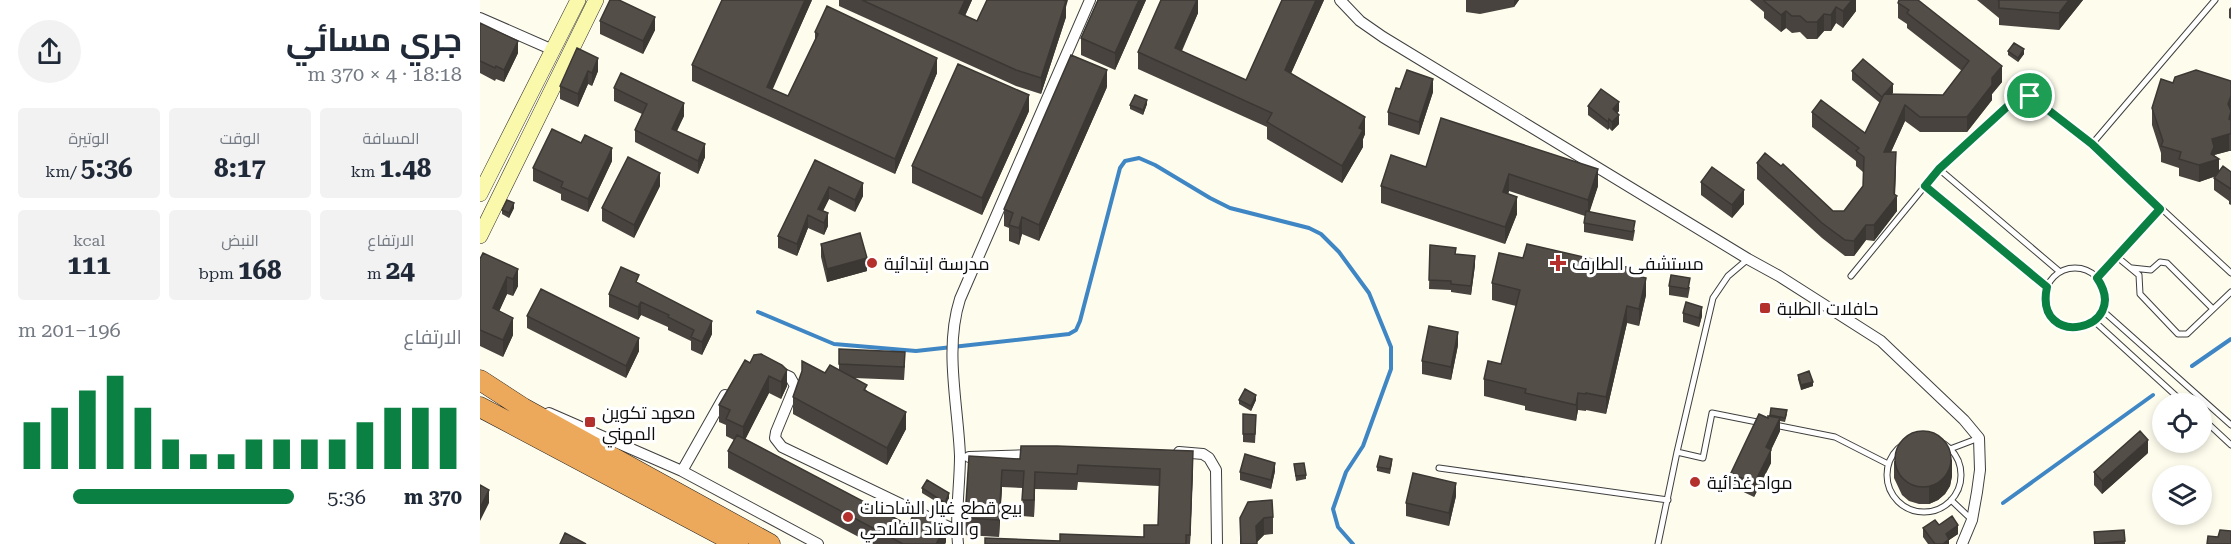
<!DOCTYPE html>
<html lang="ar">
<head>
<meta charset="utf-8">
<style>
  :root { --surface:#fff; --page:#f2f2f3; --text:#1f2937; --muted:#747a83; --accent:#0b8043 }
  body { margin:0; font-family:"Roboto Serif",Cairo,serif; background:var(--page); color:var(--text); direction:rtl; height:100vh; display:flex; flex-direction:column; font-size:22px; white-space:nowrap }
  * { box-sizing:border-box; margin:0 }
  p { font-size:20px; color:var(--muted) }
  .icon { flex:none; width:33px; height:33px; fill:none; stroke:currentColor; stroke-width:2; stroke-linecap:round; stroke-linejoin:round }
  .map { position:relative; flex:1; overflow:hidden; direction:ltr }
  .details { display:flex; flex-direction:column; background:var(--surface); width:480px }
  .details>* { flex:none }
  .controls { position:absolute; left:1672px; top:393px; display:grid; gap:12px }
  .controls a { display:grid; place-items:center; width:60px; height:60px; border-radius:50%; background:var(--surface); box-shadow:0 3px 9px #0003; font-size:30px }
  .pin { position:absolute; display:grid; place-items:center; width:51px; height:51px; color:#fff; margin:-26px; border:3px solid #fff; border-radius:50%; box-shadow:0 2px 6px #0007 }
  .round { display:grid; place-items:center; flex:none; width:63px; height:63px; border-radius:32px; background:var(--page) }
  .headline { display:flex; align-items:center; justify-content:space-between; height:102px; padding:0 18px }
  h1 { font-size:33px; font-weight:700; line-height:45px }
  .stats { display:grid; grid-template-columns:repeat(3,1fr); gap:9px; height:102px; padding:6px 18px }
  .stats div { display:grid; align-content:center; border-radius:6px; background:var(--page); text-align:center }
  .stats b { font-size:26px; font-weight:700 }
  .stats small { font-size:16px; font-weight:400 }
  .stats p { font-size:16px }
  .chart { height:168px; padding:12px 18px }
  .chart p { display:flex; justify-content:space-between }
  .chart svg { width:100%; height:108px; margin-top:6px; stroke:var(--accent); stroke-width:6 }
  ul { padding:0 18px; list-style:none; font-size:20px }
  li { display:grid; grid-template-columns:96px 72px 1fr; align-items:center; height:45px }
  li i { height:15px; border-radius:8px; background:var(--accent) }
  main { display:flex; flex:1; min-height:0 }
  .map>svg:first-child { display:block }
</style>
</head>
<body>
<main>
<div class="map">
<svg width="1751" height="544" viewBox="0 0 1751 544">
  <rect width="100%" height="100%" fill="#fefced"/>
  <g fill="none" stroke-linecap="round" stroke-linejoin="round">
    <path stroke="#3f86c5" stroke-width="4" d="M278 312 354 344 436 351 589 334 596 330 600 321 640 168 645 161 659 158 675 165 730 198 750 208 829 228 841 234 859 252 889 293 911 347V369L883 446 866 472 853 509 858 527 873 544
      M1712 366 1751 339
      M1523 503 1673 395"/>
    <defs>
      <path id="lane" d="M1612 144 1735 0
        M1459 169 1580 272
        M1445 186 1567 287
        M1636 256 1659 275 1660 294 1698 334H1707L1751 292
        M1652 268 1671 270 1680 262 1687 263 1733 309
        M1565 298a30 30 0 1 1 60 0a30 30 0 1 1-60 0Z
        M1371 276 1459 169 1538 97 1550 96 1612 144 1751 273
        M1617 278 1680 209
        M1622 310 1751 425
        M1614 321 1705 404
        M1722 418 1751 445
        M1295 425 1355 437 1408 464
        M1407 475a37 37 0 1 1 74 0a37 37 0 1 1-74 0Z
        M1470 449 1499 438
        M1197 452 1223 458 1232 413 1282 423
        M959 468 1188 500
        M1471 500 1492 520
        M1178 544 1197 452 1233 298 1248 276 1268 259"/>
      <path id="street" d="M860 0 880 21 903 37 1268 259 1299 276 1401 341 1484 420 1499 438 1500 470 1497 492 1492 520 1482 544
        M0 18 73 50
        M295 370 310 377 315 386 296 432 295 438 302 447 477 531
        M69 413 202 471 338 544
        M699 452 723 454 729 458 736 470 737 544
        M489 457 554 455
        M202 471 245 395
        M478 544C475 515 480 485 480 456 478 404 464 349 480 299L610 0"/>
      <path id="secondary" d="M0 194 98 0
        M0 236 116 0"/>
      <path id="highway" d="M0 380 43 408 290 544
        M0 407 258 544"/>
    </defs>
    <use href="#lane" stroke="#3f3f3f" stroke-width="7"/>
    <use href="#street" stroke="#3f3f3f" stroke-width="12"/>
    <use href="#secondary" stroke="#2e2e2e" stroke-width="16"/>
    <use href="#highway" stroke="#1d1d1d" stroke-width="21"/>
    <use href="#lane" stroke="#fff" stroke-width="5"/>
    <use href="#street" stroke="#fff" stroke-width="10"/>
    <use href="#secondary" stroke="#faf8ab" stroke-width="15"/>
    <use href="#highway" stroke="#eca95c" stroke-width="20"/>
  </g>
  <path fill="#48433f" d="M332 0 292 89 308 96 335 40V32L457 73 415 174 212 81V65Z
    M359 0H492L485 16 497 21 586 7V17L561 94 536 86 359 6Z
    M618 0H666L635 70 601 55V38Z
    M718 0V13L702 51 766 80 802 0H844L811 73 885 134 883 139V147L862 183 787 139V127L658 69V52Z
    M986 0H1039L1034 7 1000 14 986 12Z
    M1270 0H1376V11L1363 28 1356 23 1351 31H1344L1337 39H1327L1320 32 1312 33 1306 28 1301 32 1284 18V12Z
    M1419 0 1522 82 1512 94V100L1487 132H1440L1425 121 1411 152 1416 168 1415 194 1417 211 1394 241 1386 240 1374 256H1365L1342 238 1277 179V163L1353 211H1364L1383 186V172L1376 166V161L1332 127V112L1385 133 1400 103 1372 80V71L1413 93 1411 94 1463 95 1482 71 1427 28V24L1418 18V3Z
    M1497 0H1603L1579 30 1519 25V18Z
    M1751 7V19L1749 18V9Z
    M120 21 175 30 163 54 120 34Z
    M0 23 38 53 24 82 16 79 15 81 0 73Z
    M97 48 118 71 112 86 108 84 98 107 80 99V86Z
    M1528 51 1544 54 1538 62 1528 55Z
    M1751 81V151H1749L1734 155 1739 172H1751V205L1749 204V201L1734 190V178L1736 176 1719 182 1699 176V168L1681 162V153L1672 125V108L1693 83Z
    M627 87 559 241 542 234 539 245 529 241V228L524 226V209Z
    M134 88 204 116 196 131 225 157 218 174 155 142V130L162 114 134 101Z
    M920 89 953 92 939 135 908 125V112Z
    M667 104 663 115 650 109V105Z
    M1108 106 1139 111 1137 113 1139 124 1132 131 1129 128 1128 130 1108 115Z
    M549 111 502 215 432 183V166Z
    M961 118 1118 186 1109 212 1155 230 1153 241 1104 232V223L1105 216 1029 191 1028 194 1037 214 1025 244 901 203V186L946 167Z
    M335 160 383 196 375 212 349 199 343 211 348 226 344 235 328 228 317 256 298 248V236Z
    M132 161 108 212 81 200V194L53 181V168Z
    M1221 182 1264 204 1252 218 1221 195Z
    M180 186 154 238 122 221V208Z
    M34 208 29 218 22 214V210Z
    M341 244 387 271 347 282 341 257Z
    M950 245 976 254 995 265 991 295 971 292V290L949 289Z
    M1043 258 1151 275 1166 295 1159 326 1147 323 1126 414 1106 410V411L1098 410 1096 421 1045 410V406L1004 396V379L1021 364 1036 306 1012 300V283Z
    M0 259 38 269V286L33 296 27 294 19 311 33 335 23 357 0 346Z
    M159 284 232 334 222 355 211 350V341L188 330V327L161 315 158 320 129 307V294Z
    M1189 286 1210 287 1208 298 1189 295Z
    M1203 313 1222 316 1219 327 1203 322Z
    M47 316 159 351 146 378 47 328Z
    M978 345 971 380 942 374V361Z
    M359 349 425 365 424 380 374 378 426 429 407 465 313 414V397L345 373 359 370Z
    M274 355 307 386 301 399 289 393 265 439 428 525 466 542 465 544H392L248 468V451L254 440 246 436V425L239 422V405L270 363Z
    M1318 375 1333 386 1321 390 1318 379Z
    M759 400H776L771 411 759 404Z
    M1291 408 1307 414 1305 422 1300 421V431L1291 450V463L1274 497 1251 486V473L1290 416Z
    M763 414 776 424 775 443 763 442Z
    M1668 453 1622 494 1614 485V472Z
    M489 456 540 459 713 468 710 544H505L664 537 678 525 679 486 598 482 597 490 555 489 554 517 542 516 543 488 522 487 519 537 485 535V518Z
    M1414 461 1472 476 1470 486 1465 494 1458 500 1449 504H1439L1429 501 1422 495 1414 478Z
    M912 463 910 474 897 471V467Z
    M814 464 826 475V479L816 481Z
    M795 471 791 489 760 480V472Z
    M442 488 469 498 465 507 442 493Z
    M976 496 969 526 926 516V503Z
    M793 517V534L784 535 777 542V544H760V518Z
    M1443 528 1478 534 1469 540V544H1448L1443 537Z
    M1644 530 1645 544H1614V532Z"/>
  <path fill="#3b3733" d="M325 0H332L288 100 287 87Z
    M485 0H492L479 29V13Z
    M583 0H588L586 7V17L561 94V78Z
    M659 0H666L635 70V53Z
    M717 0H718V13L695 65V48Z
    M836 0H844L805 87V70Z
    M1034 0H1039L1034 7Z
    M1372 0H1376V11L1363 28V11Z
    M1589 0H1603L1579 30V13Z
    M1356 7V23L1351 31V15Z
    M1306 11V28L1301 32V15Z
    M1344 14V31L1337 39V22Z
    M175 17V30L163 54V41Z
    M38 41V53L24 82V70Z
    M1544 49V54L1538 62V58Z
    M118 58V71L112 86V73Z
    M457 58V73L415 174V159Z
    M1522 66V82L1512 94V100L1487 132V117L1512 78Z
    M627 70V87L559 241V225Z
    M108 71V84L98 107V94Z
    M953 79V92L939 135V122Z
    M1413 84V93L1402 105V97Z
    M549 95V111L502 215V198Z
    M1751 96V128L1749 134V151L1734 155 1739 159V175L1719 182V165L1748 104Z
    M667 100V104L663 115V110Z
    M1139 102V111L1133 118V109Z
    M204 103V116L192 142V129Z
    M1425 105V121L1404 167V152Z
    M1139 115V124L1132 131V122Z
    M885 117V134L883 139V147L862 183V166L879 128Z
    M1129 119V128L1128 130V122Z
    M225 144V157L218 174V161Z
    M132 148V161L108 212V199Z
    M1416 152 1415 199 1417 196V211L1394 241V225Z
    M1118 169V186L1108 217V200Z
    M180 173V186L154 238V225Z
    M1029 174V191L1023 209V192Z
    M383 183V196L375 212V200Z
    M349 187V199L338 221V209Z
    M1264 190V204L1252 218V205Z
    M1037 197V214L1025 244V227Z
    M34 203V208L29 218V213Z
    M348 213V226L344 235V223Z
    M328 215V228L317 256V244Z
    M542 217V234L539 245V228Z
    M1386 225V240L1374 256V241Z
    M995 256V265L991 295V286Z
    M387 258V271L347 282V269Z
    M38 269V286L33 296V279Z
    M27 277V294L13 325V308Z
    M1166 278V295L1159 326V309Z
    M161 302V315L158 320V307Z
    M1147 306V323L1126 414V397Z
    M1222 307V316L1219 327V318Z
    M33 318V335L23 357V340Z
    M232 321V334L222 355V342Z
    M978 332V345L971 380V367Z
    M159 338V351L146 378V366Z
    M307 370V386L301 399V382Z
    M289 376V393L263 444V427Z
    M1333 382V386L1321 390V385Z
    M1098 393V410L1096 421V405Z
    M776 395V400L771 411V406Z
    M426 412V429L407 465V448Z
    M1300 418V431L1291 450V463L1274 497V484L1286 447Z
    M1668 440V453L1622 494V481Z
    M713 451V468L710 544V535Z
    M1472 459V476L1470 486 1465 494 1458 500 1449 504V487Z
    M795 463V471L791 489V480Z
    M522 470V487L519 537V520Z
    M555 472V489L554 517V500Z
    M976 483V496L969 526V513Z
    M9 490V503L0 521V508Z
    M469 493V498L465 507V503Z
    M784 518V535L776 543V526Z
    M466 525V542L465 544H456Z
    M1478 525V534L1469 540V544H1463L1466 534Z"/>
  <path fill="#544e49" stroke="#3b3733" stroke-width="1.5" d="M130 0H139L175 17 163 41 120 21Z
    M242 0H325L287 87 308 96 338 34 335 32 347 6 457 58 415 159 212 65Z
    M382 0H485L479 13 497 21 507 0H583L586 1 561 78 536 70Z
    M618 0H659L635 53 601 38Z
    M681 0H717L695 48 766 80 802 0H836L805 70 885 117 879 128 883 130 862 166 787 122 792 113 658 52Z
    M1284 0H1372L1363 11 1356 7 1351 15 1344 14 1337 22H1327L1320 16H1312L1306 11 1301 15 1284 1Z
    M1419 0H1438L1522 66 1512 78V85L1487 117H1440L1425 105 1404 152H1416L1414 194 1417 196 1394 225H1386L1374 241 1365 240 1342 223 1277 163 1285 153 1301 166 1303 164 1353 211H1364L1383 186 1384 157 1376 151 1379 148 1332 112 1341 100 1385 133 1404 94 1463 95 1489 61 1427 13 1429 10 1418 3Z
    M1518 0H1589L1579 13 1519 8V1Z
    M0 23 38 41 24 70 16 66 15 68 0 61Z
    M1534 43 1544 49 1538 58 1528 51Z
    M97 48 118 58 112 73 108 71 98 94 80 86Z
    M591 55 627 70 559 225 542 217 539 228 529 225 533 213 524 209Z
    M1383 59 1413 84 1402 97 1372 71Z
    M478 64 549 95 502 198 432 166Z
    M927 70 953 79 939 122 908 112 916 88 920 89Z
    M1716 70 1751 81V96L1748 104 1751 111 1749 119 1751 120V134H1749L1732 139 1734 147 1731 154 1739 159 1719 165 1699 159 1701 152 1681 146 1683 141 1672 108 1681 79 1693 83 1695 77Z
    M141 73 204 103 192 129 225 144 218 161 155 130 167 104 134 88Z
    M1121 89 1139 102 1133 109 1139 115 1132 122 1129 119 1128 122 1108 106Z
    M655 95 667 100 663 110 650 105Z
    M961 118 1118 169 1108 200 1029 174 1023 192 1037 197 1025 227 901 186 911 155 946 167Z
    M72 129 101 143 105 135 132 148 108 199 81 187 83 182 53 168Z
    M148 157 180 173 154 225 122 208Z
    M335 160 383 183 375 200 349 187 338 209 348 213 344 223 328 215 317 244 298 236Z
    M1743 166 1751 172V189L1734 178Z
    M1232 167 1264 190 1252 205 1221 182Z
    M27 200 34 203 29 213 22 210Z
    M1106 211 1155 221 1153 232 1104 223Z
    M380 233 387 258 347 269 341 244Z
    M1047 244 1151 268 1150 274 1166 278 1159 309 1147 306 1126 397 1106 393V394L1098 393 1096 405 1045 393 1046 389 1004 379 1008 361 1021 364 1040 290 1012 283 1019 253 1043 258Z
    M950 245 976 248 975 254 995 256 991 286 971 284V281L949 280Z
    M3 253 38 269 33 279 27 277 13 308 33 318 23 340 0 330V259Z
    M141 267 159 275 156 282 232 321 222 342 211 337 214 330 188 317 189 315 161 302 158 307 129 294Z
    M1191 275 1210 278 1208 289 1189 286Z
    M61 289 159 338 146 366 47 316Z
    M1206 302 1222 307 1219 318 1203 313Z
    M949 326 978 332 971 367 942 361Z
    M359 349 425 352 424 367 359 364Z
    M281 354 302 365 307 370 301 382 289 376 263 427 246 419 250 410 239 405 265 360 270 363 274 355Z
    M322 361 345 373 350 365 387 385 384 390 426 412 407 448 313 397 322 371Z
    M1329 371 1333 382 1321 385 1318 375Z
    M765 389 776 395 771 406 759 400Z
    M1291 408 1307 410 1305 418 1290 415Z
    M763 414 776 415 775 434H763Z
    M1279 414 1288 418V416L1300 418 1286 447 1291 450 1274 484 1251 473Z
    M1415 459a28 28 0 1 1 56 0a28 28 0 1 1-56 0Z
    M1660 431 1668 440 1622 481 1614 472Z
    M257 435 428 525 436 510 466 525 456 544H423L248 451Z
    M541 446H577L713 451 710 535H706V544H505V538L580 541V534L664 537V525H678L680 469 598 465 597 474 555 472 554 500H542L544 471 522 470 519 520 485 518 489 456 540 459Z
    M765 454 795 463 791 480 760 472Z
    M900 456 912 459 910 469 897 467Z
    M824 463 826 475 816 476 814 464Z
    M933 473 976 483 969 513 926 503Z
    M447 480 469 493 465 503 442 488Z
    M0 485 9 490 0 508Z
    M792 500 793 517 784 518 776 526 777 544H761L760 518 768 502Z
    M1472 516 1478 525 1466 534 1469 539 1463 544H1455L1443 528 1455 520 1459 525Z
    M1644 530 1645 541 1615 544 1614 532Z
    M1740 530 1751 531V544H1727L1728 536 1738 537Z
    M85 533 106 544H80Z"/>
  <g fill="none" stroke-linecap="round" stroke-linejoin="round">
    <defs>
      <path id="route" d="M1544 95 1550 96 1612 144 1680 209 1617 278C1653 331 1553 351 1567 287L1445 186 1459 169 1530 104 1538 97Z"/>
    </defs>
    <use href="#route" stroke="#fff" stroke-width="12"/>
    <use href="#route" stroke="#0b8043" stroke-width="8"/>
  </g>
  <g fill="#b4302c" stroke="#fff" stroke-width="2">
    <circle cx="392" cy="263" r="6"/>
    <path d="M1075 254h6v6h6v6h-6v6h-6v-6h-6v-6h6z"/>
    <rect x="1279" y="302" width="12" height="12" rx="3"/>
    <rect x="104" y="416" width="12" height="12" rx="3"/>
    <circle cx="1215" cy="482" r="6"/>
    <circle cx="368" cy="517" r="6"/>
  </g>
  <g text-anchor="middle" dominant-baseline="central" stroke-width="6" stroke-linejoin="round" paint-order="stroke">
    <g font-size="18" fill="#0c0c0c" stroke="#fff" text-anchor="start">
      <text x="404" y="263">مدرسة ابتدائية</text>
      <text x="1092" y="263">مستشفى الطارف</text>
      <text x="1297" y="308">حافلات الطلبة</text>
      <text x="122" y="412">معهد تكوين<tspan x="122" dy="21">المهني</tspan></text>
      <text x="1227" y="482">مواد غذائية</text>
      <text x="380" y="507">بيع قطع غيار الشاحنات<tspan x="380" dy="21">و العتاد الفلاحي</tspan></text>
    </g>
  </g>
</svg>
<div class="controls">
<a><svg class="icon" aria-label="locate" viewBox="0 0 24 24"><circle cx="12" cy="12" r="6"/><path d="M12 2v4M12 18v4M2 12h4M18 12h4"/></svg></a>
<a><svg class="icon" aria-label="layers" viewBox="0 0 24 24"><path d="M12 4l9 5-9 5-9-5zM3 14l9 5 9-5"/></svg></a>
</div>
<div class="pin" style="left:1550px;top:96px;background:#1e9e55"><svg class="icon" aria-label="arrive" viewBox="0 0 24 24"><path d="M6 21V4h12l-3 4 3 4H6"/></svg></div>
</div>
<section class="details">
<div class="headline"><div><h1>جري مسائي</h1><p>18:18 · 4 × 370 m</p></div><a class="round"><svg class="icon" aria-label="share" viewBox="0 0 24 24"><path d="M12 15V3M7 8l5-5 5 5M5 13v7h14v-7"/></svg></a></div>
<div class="stats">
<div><p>المسافة</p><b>1.48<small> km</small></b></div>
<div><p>الوقت</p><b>8:17</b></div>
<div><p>الوتيرة</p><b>5:36<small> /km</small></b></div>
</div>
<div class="stats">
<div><p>الارتفاع</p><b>24<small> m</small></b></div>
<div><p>النبض</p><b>168<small> bpm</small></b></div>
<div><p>kcal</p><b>111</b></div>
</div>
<div class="chart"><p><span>الارتفاع</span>196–201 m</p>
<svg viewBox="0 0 160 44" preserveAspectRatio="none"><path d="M5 44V25M15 44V19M25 44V12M35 44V6M45 44V19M55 44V32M65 44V38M75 44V38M85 44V32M95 44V32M105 44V32M115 44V32M125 44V25M135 44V19M145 44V19M155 44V19"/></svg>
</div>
<ul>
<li><b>370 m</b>5:36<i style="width:80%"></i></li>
</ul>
</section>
</main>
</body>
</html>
